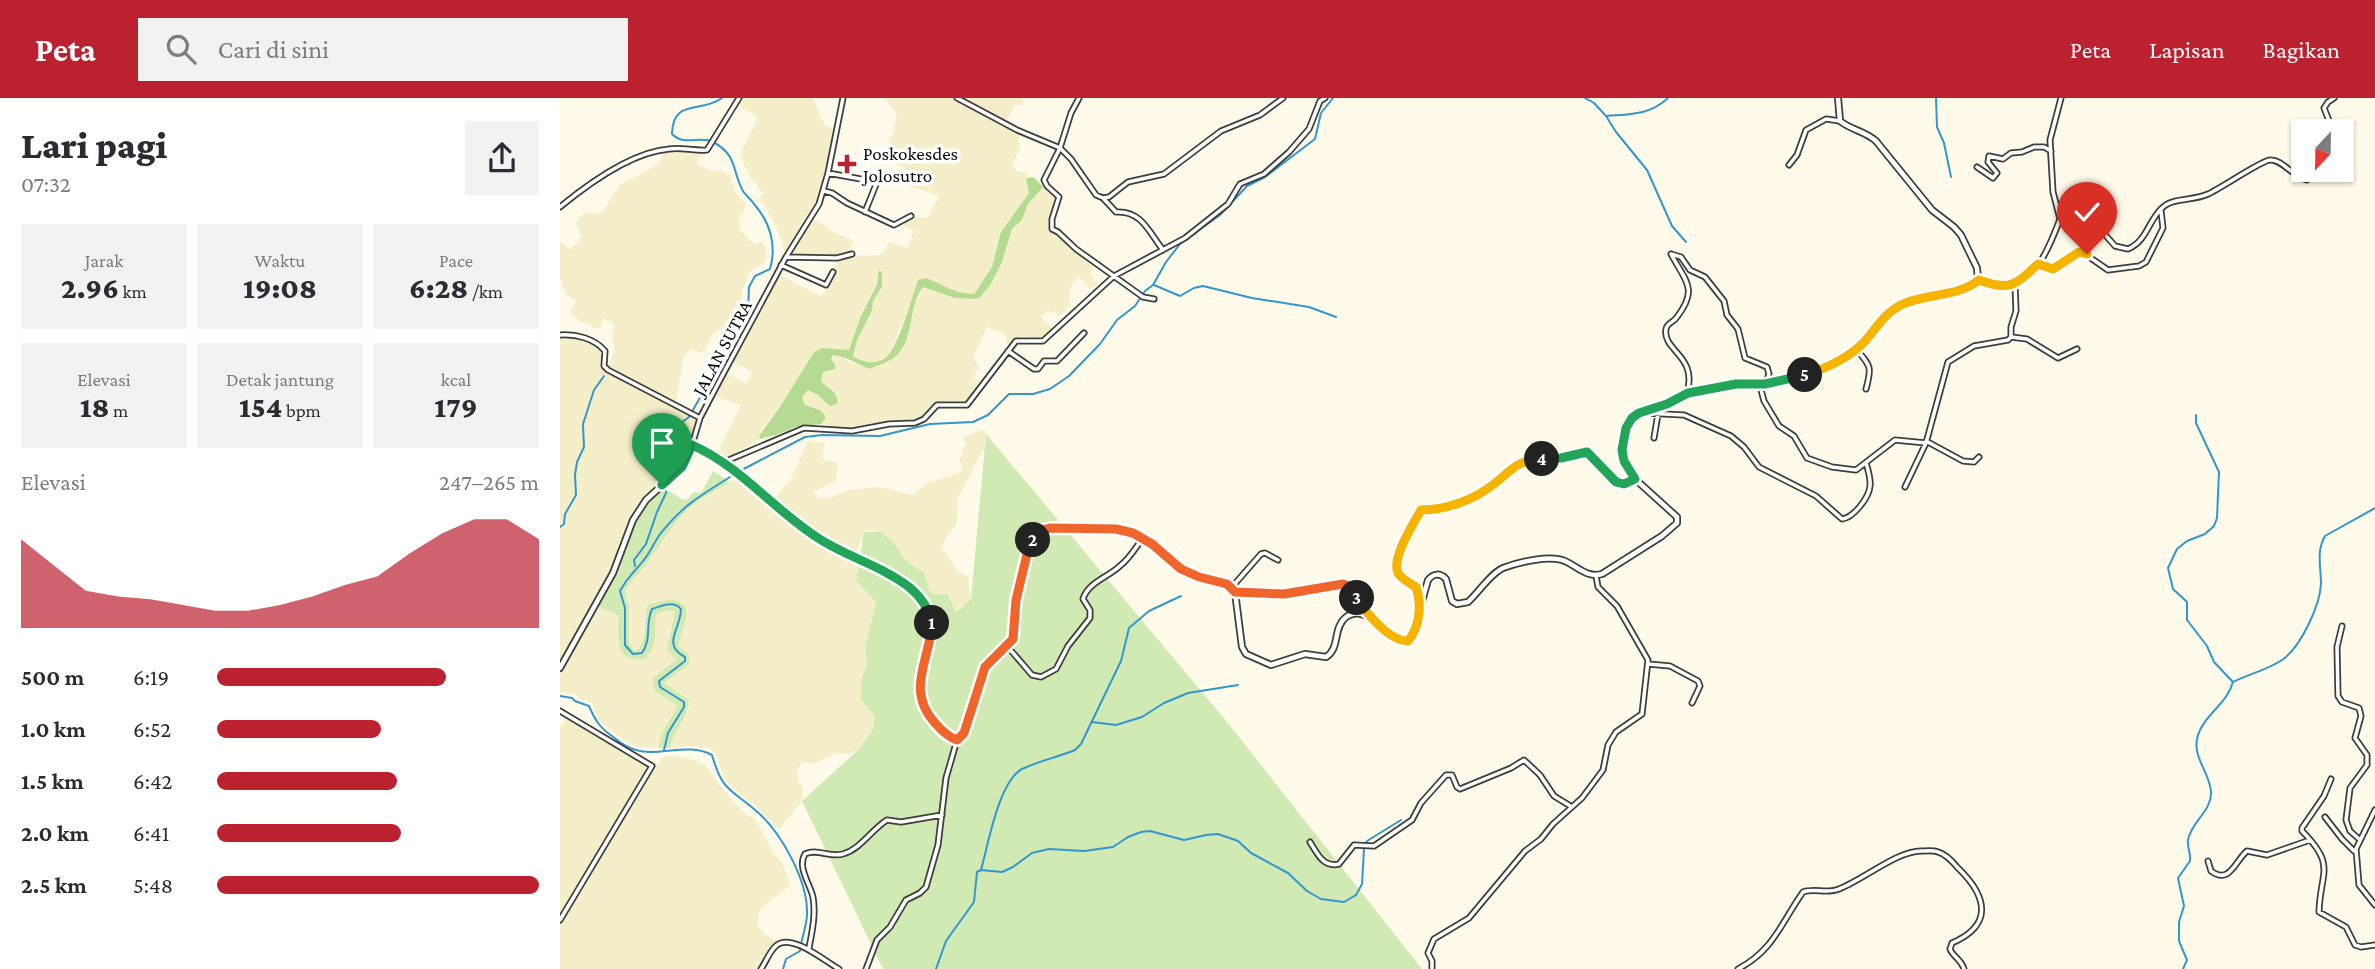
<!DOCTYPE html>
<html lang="id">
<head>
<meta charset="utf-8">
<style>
  :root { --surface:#fff; --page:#f2f2f3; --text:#2b2b33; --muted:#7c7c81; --accent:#bc212f }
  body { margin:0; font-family:"Crimson Pro",serif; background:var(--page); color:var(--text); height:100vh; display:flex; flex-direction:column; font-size:26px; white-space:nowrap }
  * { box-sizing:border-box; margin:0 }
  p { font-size:23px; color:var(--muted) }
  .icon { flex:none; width:38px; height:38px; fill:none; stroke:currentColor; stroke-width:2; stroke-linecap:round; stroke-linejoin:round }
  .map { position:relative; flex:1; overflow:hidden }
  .side { display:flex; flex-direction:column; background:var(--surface); width:560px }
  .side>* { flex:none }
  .needle { width:46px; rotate:202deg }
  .fabs { position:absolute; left:1731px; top:21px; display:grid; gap:14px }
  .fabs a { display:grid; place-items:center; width:63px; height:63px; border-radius:0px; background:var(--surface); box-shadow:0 2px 5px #0004; font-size:35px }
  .pin { position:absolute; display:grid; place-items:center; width:60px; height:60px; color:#fff; margin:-72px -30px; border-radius:50% 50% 50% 0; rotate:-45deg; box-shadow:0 0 7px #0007 }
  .pin .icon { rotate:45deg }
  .km { position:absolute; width:35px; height:35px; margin:-18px; border-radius:50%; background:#222; color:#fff; font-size:19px; line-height:35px; text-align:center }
  .round { display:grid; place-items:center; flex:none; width:74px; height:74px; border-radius:0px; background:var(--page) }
  .headline { display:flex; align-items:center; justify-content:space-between; height:119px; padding:0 21px }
  h1 { font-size:38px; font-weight:800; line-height:52px }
  .figures { display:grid; grid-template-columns:repeat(3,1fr); gap:10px; height:119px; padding:7px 21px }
  .figures div { display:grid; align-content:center; border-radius:0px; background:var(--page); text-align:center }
  .figures b { font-size:30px; font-weight:800 }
  .figures small { font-size:19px; font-weight:400 }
  .figures p { font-size:19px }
  .chart { height:196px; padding:14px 21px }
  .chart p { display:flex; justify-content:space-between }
  .chart svg { width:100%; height:126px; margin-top:7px; fill:var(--accent); opacity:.7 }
  ul { padding:0 21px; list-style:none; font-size:23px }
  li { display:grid; grid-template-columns:112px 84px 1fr; align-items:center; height:52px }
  li i { height:18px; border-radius:9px; background:var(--accent) }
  header { display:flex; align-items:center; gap:42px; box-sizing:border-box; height:98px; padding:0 35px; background:var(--accent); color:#fff }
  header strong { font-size:33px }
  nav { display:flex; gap:38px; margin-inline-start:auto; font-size:24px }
  .search { width:490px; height:63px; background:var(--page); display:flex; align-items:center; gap:18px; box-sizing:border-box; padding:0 24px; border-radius:0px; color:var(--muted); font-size:26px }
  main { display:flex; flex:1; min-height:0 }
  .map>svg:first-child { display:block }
</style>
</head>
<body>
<header>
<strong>Peta</strong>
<div class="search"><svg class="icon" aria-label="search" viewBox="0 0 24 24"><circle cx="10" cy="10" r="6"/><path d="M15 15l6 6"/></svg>Cari di sini</div>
<nav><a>Peta</a><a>Lapisan</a><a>Bagikan</a></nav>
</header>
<main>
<section class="side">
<div class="headline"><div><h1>Lari pagi</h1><p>07:32</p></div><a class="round"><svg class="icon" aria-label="share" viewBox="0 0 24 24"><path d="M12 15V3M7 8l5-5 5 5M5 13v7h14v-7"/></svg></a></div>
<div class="figures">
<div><p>Jarak</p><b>2.96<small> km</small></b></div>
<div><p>Waktu</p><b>19:08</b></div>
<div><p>Pace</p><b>6:28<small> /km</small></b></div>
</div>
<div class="figures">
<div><p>Elevasi</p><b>18<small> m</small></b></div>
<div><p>Detak jantung</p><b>154<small> bpm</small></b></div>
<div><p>kcal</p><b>179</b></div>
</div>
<div class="chart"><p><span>Elevasi</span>247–265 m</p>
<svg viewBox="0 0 160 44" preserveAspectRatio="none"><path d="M0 44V13L10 22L20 31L30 33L40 34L50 36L60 38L70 38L80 36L90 33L100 29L110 26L120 18L130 11L140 6L150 6L160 13V44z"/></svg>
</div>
<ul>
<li><b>500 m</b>6:19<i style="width:71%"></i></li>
<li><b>1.0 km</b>6:52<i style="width:51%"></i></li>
<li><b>1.5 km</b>6:42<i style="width:56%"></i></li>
<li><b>2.0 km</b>6:41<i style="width:57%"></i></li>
<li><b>2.5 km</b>5:48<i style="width:100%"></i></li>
</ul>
</section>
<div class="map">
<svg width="1815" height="871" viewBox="0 0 1815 871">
  <rect width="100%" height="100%" fill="#fffae9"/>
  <path fill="#f5efc9" d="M181 0H253L264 26 273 31 261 93 248 118 267 128 271 133 293 142 289 152 290 158 320 157 330 144 347 150 354 132 343 127 354 119 367 120 379 99 368 94 348 88 352 77 344 70 327 63 325 54 334 31 337 15 324 0H464L462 7H455L444 27 459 35 458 43 461 48 452 68 456 73 467 75 466 82 470 91 469 95 441 134 432 169 413 197 401 196 387 191 366 180 358 182 353 200 328 258 319 263 305 264 293 258 297 242 312 213 313 202 321 191V181H318L301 218 289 252 287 254 262 250 254 254 220 309 202 331 199 338 200 341 166 361 157 356 180 308 156 298 167 276 186 285 192 274 173 264 220 177 261 198 268 190 278 161V158L234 156 225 154 219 135 205 108 198 102 203 95 189 78 180 56 198 20 178 7Z
    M112 53 145 55 138 61 137 67 156 74 160 71 169 76 177 97 186 106 184 114 179 119 180 131 191 144 195 146 203 143 207 159 204 165 191 172 188 178 181 196V217L179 221 152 237 144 255 131 251 124 258 116 304 48 270 54 252 52 236 55 228 52 224 44 221 40 231 23 225 10 215 16 203 6 196 0 180V144L10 151 19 143 21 137 16 126 20 118 29 114 37 116 43 113 60 87 90 71 100 63 103 54Z
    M483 89 496 99 488 130 534 167 530 177 538 186 529 191 523 182 518 179 511 188 509 197 510 207 499 218 488 212 481 219 492 230 482 240 461 238 449 246 445 244 446 239 444 236 427 229 413 260 420 268 413 279 422 285 406 305 377 306 364 320 355 323 329 324 298 331H284L261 326 265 321 260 312 245 307 242 299 248 292 258 297 270 308 276 295 261 283 263 274 273 272V257H279L290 264 310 271 322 266 340 254 345 244 351 223 350 216 363 189 395 200 415 201 420 199 432 184 442 164 453 131 462 122 468 106Z
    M0 239H12L34 246 43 253 42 268 47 274 137 322 131 347 121 369 83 400 70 421 50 473 0 563Z
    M420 332H424L426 336 424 350 397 402V426L386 440 382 450 397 472 408 479 411 501 395 516 390 498 386 495 373 496 370 494 366 478 346 463 329 440 313 432 304 434 294 462 299 468 296 484 316 504 305 550 307 565 301 583V601L314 618 313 632 298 652 290 656 277 655 253 666 243 664 237 672 239 684 243 691 242 703 220 730 215 728 196 708 171 689 163 677 155 654 148 650 133 648 110 650 112 637 129 610 104 584 129 566V556L117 548 126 521 120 504 84 518 83 546 79 551H73L69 546 65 494 72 480 87 465 103 439 124 415 136 405 176 381 210 406 231 381 248 343 265 345 262 361 275 364 278 367 276 383 253 394 258 400 267 401 288 392 319 389 354 397 366 385 400 375 403 371 399 364 405 347 404 339Z
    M38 508 59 518V549L73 562 95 541 96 516 109 512 115 513 108 539 119 560 93 581 118 608 103 633 98 650 79 649 69 645 45 628 38 621 32 605 18 600 15 596 0 594V573Z
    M8 619 85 666 95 669 103 659 115 657 137 663 146 668 160 688 182 713 195 721 213 754 223 767 230 784 228 790 209 803 198 815V828L205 837 216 843 197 871H0V629Z"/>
  <path fill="#d1e9b3" d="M426 336 667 624 862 871H323L242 703 298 652 313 632 314 618 301 601V583L307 565 305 550 316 504 296 483 304 434H321L334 445 346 463 365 476 370 494 373 496H388L396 515 411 501Z
    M153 373 170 384C158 392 144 398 133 407 114 423 102 444 88 463 80 476 72 479 65 494L69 509V545L74 552 79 551C88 538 82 523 88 507 102 503 114 497 126 509V521L118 548 129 556V566L104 585 129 602C128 620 114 632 110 650H98L103 633 118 608 94 592 93 580 118 560 113 559 107 551 115 513 109 512 96 516 95 541 92 551 85 561C54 565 58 541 59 518L38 508 58 468 75 423 88 403 103 389 123 402 128 401 133 394 141 395Z"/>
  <path fill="#b5da92" d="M474 79 483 89 468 106 462 122 452 131 442 164 431 186 420 199 415 201 395 200 363 189C347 210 355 242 335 259 327 265 318 267 310 271 298 267 284 257 273 257L271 261 275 266V271L263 274 261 283C268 291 279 293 277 306L270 308 258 297 248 292 242 299 245 307 260 312 265 317V321L261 326 235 329 216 337 200 341 199 338 220 309 254 254 262 250 289 252 301 218 317 186 319 172 322 174V189L313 203 312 213 297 242 293 258C303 265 320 268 329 256 340 242 352 200 358 182L366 180C385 187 391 195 414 196L432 169 441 134 469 95 466 80Z"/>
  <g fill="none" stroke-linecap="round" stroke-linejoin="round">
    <path stroke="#3297cf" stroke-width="2" d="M1025 0 1034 5 1046 18 1056 34 1087 72 1112 128 1126 144
      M1376 0 1377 29 1384 45 1391 79
      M1047 18C1071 16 1090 17 1108 0
      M594 187 620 198 634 190 643 188 692 200 749 209 776 219
      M1636 317V325L1659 374 1657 420 1654 428 1645 436 1627 443 1617 451 1608 470 1613 491 1627 504V522L1647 548 1654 564 1672 583
      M178 374 245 339 262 337 320 338 370 326 413 324 428 317 449 296H473L490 291 509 278 540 246 557 222 575 208 585 193 593 187 606 164 620 146 660 117 687 88 705 79 755 41 761 15 773 0
      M0 429 4 426 5 416 16 397 15 377 17 364 24 349 23 326 34 292 44 278
      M75 468 74 462 86 446 97 414 106 395 104 381 109 368 107 352 110 336 114 330 129 319 150 282 161 255 188 214 189 189 195 178 210 171C217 147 210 124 194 106 191 101 186 98 183 93 172 74 178 57 153 44 139 37 125 49 112 36 113 0 140 16 162 0
      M0 598 12 600 15 603 29 608C35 622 40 630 52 638 59 644 67 650 76 652 98 659 128 644 152 657 162 692 169 690 194 711 220 732 248 782 247 816 247 828 241 841 240 853L226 861 223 871
      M532 624 556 627 582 619 604 605 628 595 678 587
      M104 652 108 635 124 609V604L100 589 99 583 125 563V559C101 546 121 531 121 511 113 502 102 508 92 511 85 526 92 541 82 555L73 556 65 547V510L60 493C68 478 73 476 83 463 90 455 94 444 101 435 125 405 142 397 173 377
      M421 772 442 774 453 769 472 755 489 751 524 753 553 749 568 739 581 734 590 733 624 742 646 737 658 736 678 743 691 755 728 775 747 793 761 801 784 804 796 797 802 786 804 751 807 743 841 722
      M376 871 386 843 414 804 417 774 421 772C428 747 439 683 462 671 479 663 498 659 515 652L521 646 561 563 569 530 589 513 621 498
      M1623 871 1627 862 1619 843V824L1624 808 1618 780 1630 763C1631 756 1627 749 1628 742 1631 724 1652 713 1651 694 1650 674 1631 659 1638 637 1645 616 1667 606 1673 584 1689 576 1707 572 1722 562 1741 549 1760 507 1761 486 1761 468 1756 454 1765 438L1815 410"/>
    <defs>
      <path id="minor" d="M397 0 457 32 500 50 511 61 536 97 543 100 556 114C581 112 589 134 603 152
        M519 0 511 15 500 50 484 82 487 88 499 99 492 121V131L498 134 516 151 583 199 594 201
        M1773 33 1764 10 1768 4 1774 0
        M1229 67 1237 57 1246 32 1266 21 1280 23
        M1417 69 1433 80 1437 75 1428 64 1429 58 1443 61 1451 55 1462 54 1474 49H1484L1491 53
        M268 75 317 84 305 114
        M264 93 272 95 287 105 334 127 351 118
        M543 100 549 99 568 84 604 76 661 33 700 17 723 0
        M0 109C28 86 72 54 109 51 121 49 134 53 147 52L179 0
        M1500 121 1493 94 1490 42 1501 0
        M1111 156 1121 159 1130 172 1145 179 1164 203 1167 217 1178 231 1185 260 1207 269 1209 276 1205 287
        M1111 156C1125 183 1139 190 1117 219 1114 224 1107 225 1106 231 1102 253 1138 257 1127 295
        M226 159 277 160 292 156
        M1478 166 1493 171 1522 154 1548 172 1579 168 1586 164 1603 130 1601 113
        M221 167 266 187 273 174
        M1418 182C1427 185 1437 190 1446 189 1476 186 1491 145 1500 121L1515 114 1526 115 1555 148 1568 151C1587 143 1588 123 1602 110 1613 99 1634 103 1648 96 1660 91 1702 62 1710 62 1722 61 1733 79 1747 82L1765 72
        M0 237C16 236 34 240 45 253L44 268 48 272 140 320
        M1451 239 1467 241 1498 260 1517 251
        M1296 251C1311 268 1312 269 1306 291
        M448 253 474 271H478L484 263H497L524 235
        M1200 288 1204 303 1219 328 1234 338 1247 360 1272 369 1296 372 1335 342 1366 345 1388 264 1414 248 1448 242 1451 239V229L1456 213 1455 186
        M1084 315 1124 317 1171 338 1184 349 1199 369 1256 398 1282 421C1293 420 1309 400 1310 388 1311 381 1308 372 1306 365
        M1094 340 1098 316
        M1366 343 1403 363 1414 364 1419 359
        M132 347 140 320 161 280 226 159 259 106 268 75 283 0
        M164 364 244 330 292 333 329 326 355 325 364 321 377 307H407L456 243H483L554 178 625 140 668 106 680 86 704 76 729 54 749 31 760 3 765 0
        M1345 389 1366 345
        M672 489 701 456 705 455 718 462
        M675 494 725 497 786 486 790 489 808 518
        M860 507 856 489C850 485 841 481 838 475 831 460 854 425 861 412H876L901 404 932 388 953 368 963 362 1001 360 1022 353 1029 355 1059 386H1064L1075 381
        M1782 528 1777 549 1778 598 1782 604 1799 610 1801 618 1795 640 1807 657V667L1790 690 1786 722 1790 733 1799 741
        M447 548 472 577 481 579 496 571 508 548 530 520V512L523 501C528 484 549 479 561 467 570 460 576 449 583 440
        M1088 566 1110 568 1138 583 1140 588 1132 605
        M0 613 92 668 0 822
        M1771 681 1764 698 1742 730V733C1777 768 1760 774 1759 814L1786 829 1795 847 1801 849 1815 847
        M1815 712 1796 751 1799 787 1815 807
        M1765 719 1782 741 1794 753
        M750 744C757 755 763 770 779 766L794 747 814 748 852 722 861 705 886 677H892L897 689 900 691 951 670 964 662 980 677 994 698 1012 709
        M1648 763 1651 773C1670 787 1675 763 1687 753L1707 757 1750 742
        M249 850C252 834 256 817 253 799 250 786 237 769 245 756 257 750 270 760 283 756 301 751 311 732 327 722L341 724 382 717
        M201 871C206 864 210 852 217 847 232 835 266 864 279 871
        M306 871 317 842 330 829 346 802 360 795 366 789 378 747 386 680 397 642
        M872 871V863L868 855 874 841 909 820 965 753 981 741 993 726 1022 700 1043 672 1048 647 1056 634 1082 616 1088 562 1057 508 1038 489 1036 478
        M1178 871C1214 852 1221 825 1243 794 1255 790 1267 796 1279 791 1303 782 1337 753 1361 753 1366 753 1373 752 1378 754 1386 756 1393 764 1398 770 1427 798 1434 827 1392 845L1390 851C1393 859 1401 861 1404 871"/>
      <path id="tertiary" d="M0 570 53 475 73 422 86 402 122 369 132 347 164 364 178 378 261 442 346 487C406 532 331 576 376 626 382 633 388 639 397 642L404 635 425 569 453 541 456 502 469 448 482 432 491 430H530L563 432 583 440 614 466 629 476 672 489 675 494 682 549 686 556 711 567 745 556 766 559C780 551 773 530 785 520 806 502 828 543 848 543L854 532 868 482C874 475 880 475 886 481L892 503 897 506 908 504C919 494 930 476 943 470 959 464 992 456 1007 464 1019 470 1028 480 1042 476L1102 438 1117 425V419L1075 381 1064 363 1062 352 1063 340 1072 320 1079 315 1107 306 1127 295 1176 286 1205 287 1263 271 1296 251 1322 222 1340 208 1352 203 1396 194 1418 182 1417 170 1401 137 1394 129 1372 112 1316 43C1305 33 1291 32 1280 23L1278 0"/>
    </defs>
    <use href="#minor" stroke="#3e3e3e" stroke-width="7"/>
    <use href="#tertiary" stroke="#3e3e3e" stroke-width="8"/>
    <use href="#minor" stroke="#fff" stroke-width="3.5"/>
    <use href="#tertiary" stroke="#fff" stroke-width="4.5"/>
  </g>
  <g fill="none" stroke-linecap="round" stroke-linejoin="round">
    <defs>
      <path id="split-1" d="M102 387 122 369 132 347C180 368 214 412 258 440 287 459 322 468 349 489 360 498 369 511 372 525"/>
      <path id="split-2" d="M372 525C370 562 345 592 375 625 382 633 388 639 397 642L404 635 425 569 453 541 456 502 469 448 473 442"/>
      <path id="split-3" d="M473 442 482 432 491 430 556 431 573 435 592 446 621 471 639 479 667 486 675 494 724 496 783 486 790 489 797 500"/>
      <path id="split-4" d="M797 500C806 515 829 543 848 543 860 529 862 506 856 489 850 485 841 481 838 475 831 460 854 425 861 412 886 412 914 402 934 386 954 370 956 363 982 361"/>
      <path id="split-5" d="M982 361 1001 360 1027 354 1056 384 1064 386 1075 381 1064 363 1062 352 1066 330 1072 320 1079 315 1107 306 1128 295 1176 286H1205L1245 277"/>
      <path id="split-6" d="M1245 277C1267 270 1290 260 1306 242 1317 229 1325 215 1341 207 1365 195 1396 200 1419 182 1449 193 1455 188 1478 166L1493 171 1519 154 1527 156"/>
    </defs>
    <use href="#split-1" stroke="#fff" stroke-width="14"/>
    <use href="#split-2" stroke="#fff" stroke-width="14"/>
    <use href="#split-3" stroke="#fff" stroke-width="14"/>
    <use href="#split-4" stroke="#fff" stroke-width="14"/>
    <use href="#split-5" stroke="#fff" stroke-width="14"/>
    <use href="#split-6" stroke="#fff" stroke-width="14"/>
    <use href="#split-1" stroke="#22a559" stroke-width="9"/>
    <use href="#split-2" stroke="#f0652b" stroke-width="9"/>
    <use href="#split-3" stroke="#f0652b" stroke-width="9"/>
    <use href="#split-4" stroke="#f5b400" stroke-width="9"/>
    <use href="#split-5" stroke="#22a559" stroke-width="9"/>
    <use href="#split-6" stroke="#f5b400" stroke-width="9"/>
  </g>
  <path fill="#bc212f" stroke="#fff" stroke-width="2.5" d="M283.5 55.5h7v7h7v7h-7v7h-7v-7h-7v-7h7z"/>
  <g text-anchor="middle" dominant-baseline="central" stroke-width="7" stroke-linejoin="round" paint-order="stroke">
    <g font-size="19" fill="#0b0b0b" stroke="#fff" text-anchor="start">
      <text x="303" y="55">Poskokesdes<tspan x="303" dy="22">Jolosutro</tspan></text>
    </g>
    <g font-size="19" fill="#0b0b0b" stroke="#fff">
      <text transform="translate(162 250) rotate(-62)">JALAN SUTRA</text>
    </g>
  </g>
</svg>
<div class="fabs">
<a><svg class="needle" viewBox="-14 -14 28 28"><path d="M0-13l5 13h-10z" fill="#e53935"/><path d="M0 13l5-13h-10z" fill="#7c7c81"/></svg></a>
</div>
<div class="pin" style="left:102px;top:387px;background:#1e9e55"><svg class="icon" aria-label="arrive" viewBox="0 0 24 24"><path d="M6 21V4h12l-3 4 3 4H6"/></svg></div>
<div class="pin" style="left:1527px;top:156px;background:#d93025"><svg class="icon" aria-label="check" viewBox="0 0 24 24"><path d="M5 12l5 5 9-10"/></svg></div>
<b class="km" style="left:372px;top:525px">1</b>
<b class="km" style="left:473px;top:442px">2</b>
<b class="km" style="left:797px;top:500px">3</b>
<b class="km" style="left:982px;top:361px">4</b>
<b class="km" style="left:1245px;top:277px">5</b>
</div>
</main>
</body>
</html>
